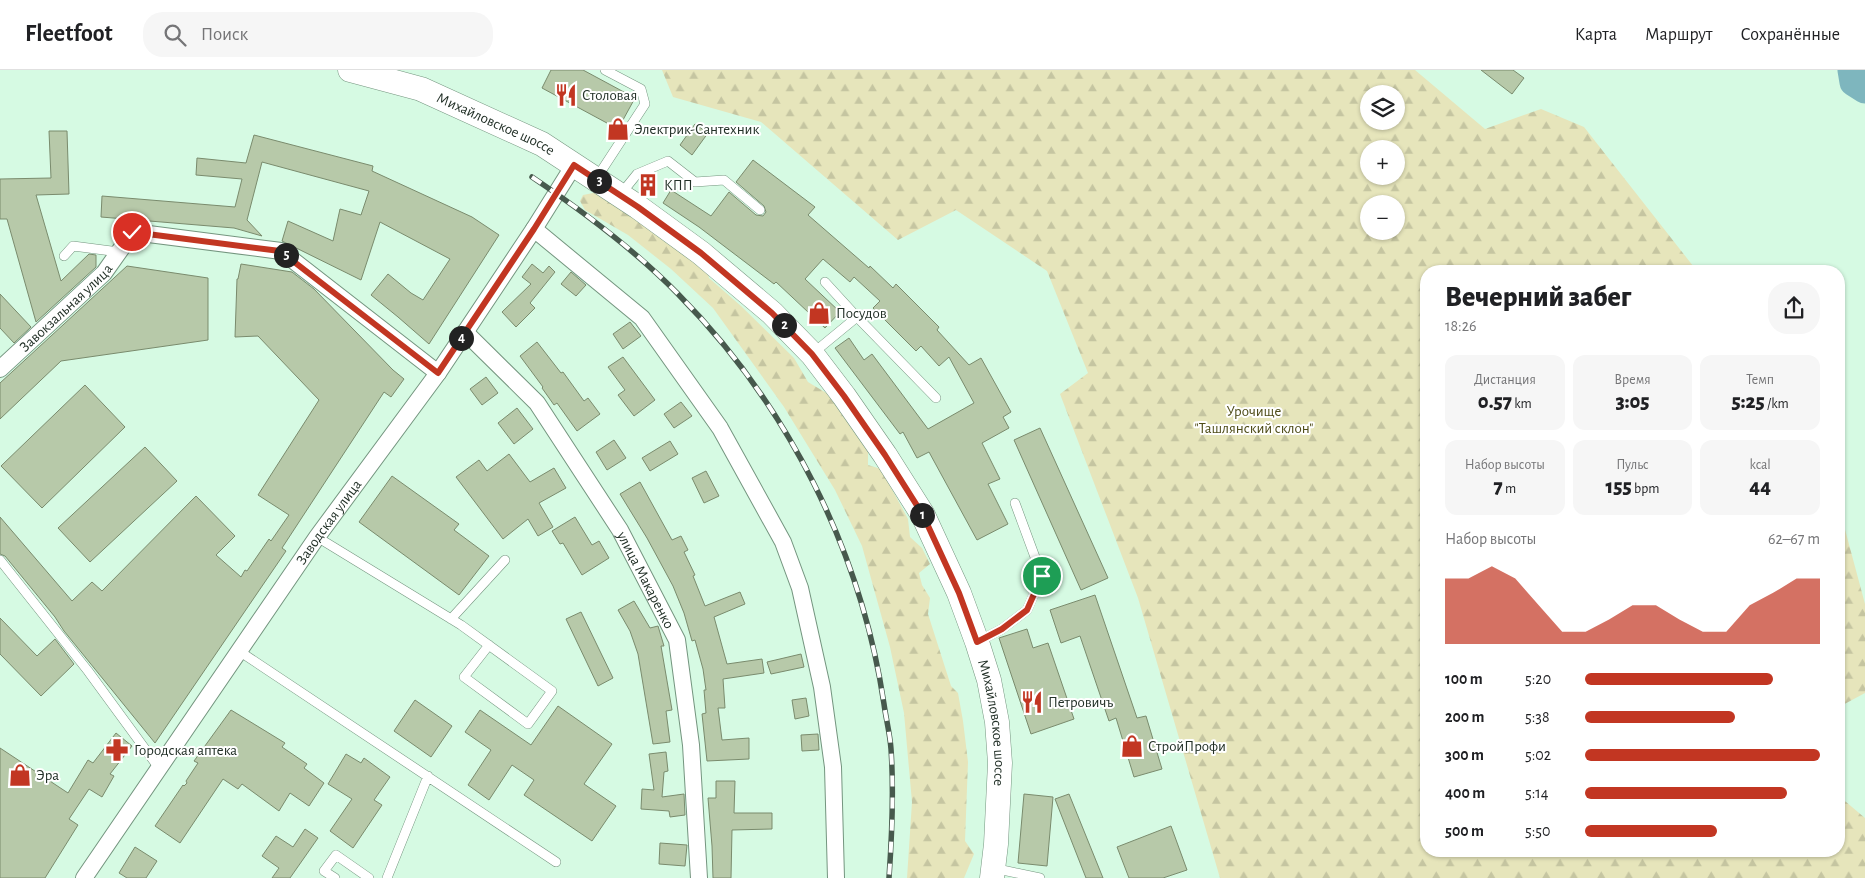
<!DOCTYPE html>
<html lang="ru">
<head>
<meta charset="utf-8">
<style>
  :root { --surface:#fff; --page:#f6f6f6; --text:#202124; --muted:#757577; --line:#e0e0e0; --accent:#c23622 }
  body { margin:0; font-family:"Alegreya Sans",sans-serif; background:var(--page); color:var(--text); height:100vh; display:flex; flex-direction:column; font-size:19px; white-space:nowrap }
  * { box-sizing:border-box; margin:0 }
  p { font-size:16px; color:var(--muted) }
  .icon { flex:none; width:28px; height:28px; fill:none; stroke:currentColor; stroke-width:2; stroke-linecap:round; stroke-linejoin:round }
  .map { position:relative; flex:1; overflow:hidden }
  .sheet { position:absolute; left:1420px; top:195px; width:425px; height:592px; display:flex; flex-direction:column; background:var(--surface); border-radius:20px; box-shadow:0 1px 4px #0004 }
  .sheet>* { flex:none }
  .fabs { position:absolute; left:1360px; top:15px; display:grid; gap:10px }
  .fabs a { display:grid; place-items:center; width:45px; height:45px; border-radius:50%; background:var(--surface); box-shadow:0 1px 4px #0004; font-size:25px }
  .pin { position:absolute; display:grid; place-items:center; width:42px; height:42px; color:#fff; margin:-21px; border:2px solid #fff; border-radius:50%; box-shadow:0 1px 5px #0007 }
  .km { position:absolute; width:25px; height:25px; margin:-12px; border-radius:50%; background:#222; color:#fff; font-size:14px; line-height:25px; text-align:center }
  .round { display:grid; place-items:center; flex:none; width:52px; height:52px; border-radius:20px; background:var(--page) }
  .overview { display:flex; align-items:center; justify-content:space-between; height:85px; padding:0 25px }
  h1 { font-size:28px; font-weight:800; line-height:38px }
  .figures { display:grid; grid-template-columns:repeat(3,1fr); gap:8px; height:85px; padding:5px 25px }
  .figures div { display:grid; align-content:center; border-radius:12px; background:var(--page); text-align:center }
  .figures b { font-size:21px; font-weight:800 }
  .figures small { font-size:14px; font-weight:400 }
  .figures p { font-size:14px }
  .chart { height:140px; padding:10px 25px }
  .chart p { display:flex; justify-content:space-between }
  .chart svg { width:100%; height:90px; margin-top:5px; fill:var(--accent); opacity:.7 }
  ul { padding:0 25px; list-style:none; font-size:16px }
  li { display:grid; grid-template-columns:80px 60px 1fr; align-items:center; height:38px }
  li i { height:12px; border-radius:6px; background:var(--accent) }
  header { display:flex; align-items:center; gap:30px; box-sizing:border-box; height:70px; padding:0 25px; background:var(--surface); border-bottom:1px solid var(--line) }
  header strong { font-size:24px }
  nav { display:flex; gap:28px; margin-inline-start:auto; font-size:18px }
  .search { width:350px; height:45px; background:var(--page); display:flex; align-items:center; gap:12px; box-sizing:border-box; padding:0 18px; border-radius:20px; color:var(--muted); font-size:19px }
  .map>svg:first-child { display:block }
</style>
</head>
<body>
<header>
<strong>Fleetfoot</strong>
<div class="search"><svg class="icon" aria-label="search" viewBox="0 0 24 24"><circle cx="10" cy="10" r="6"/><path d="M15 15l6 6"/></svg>Поиск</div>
<nav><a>Карта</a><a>Маршрут</a><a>Сохранённые</a></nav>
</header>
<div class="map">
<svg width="1865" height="808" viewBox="0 0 1865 808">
  <defs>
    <pattern id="forest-firs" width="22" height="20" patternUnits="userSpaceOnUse" patternTransform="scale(1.25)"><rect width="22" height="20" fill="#e6e5bb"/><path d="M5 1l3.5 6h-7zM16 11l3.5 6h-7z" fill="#c5c5a1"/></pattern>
  </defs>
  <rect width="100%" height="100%" fill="#d6fae3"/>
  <path fill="url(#forest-firs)" fill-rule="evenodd" d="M662 0H1415L1485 59 1541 39 1584 57 1697 201H1426V781H1839V726L1865 748V808H1220L1138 528 1060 324 1088 303 1047 201 956 140 898 170 761 52 673 27ZM1369 24H1396V51H1369ZM1369 79H1396V106H1369ZM1369 134H1396V161H1369Z
    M598 122 707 198 709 208 741 236 794 288 808 312 828 324 868 382V395L881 399 908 449 910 467 922 478 930 494 919 503 922 515 930 528 928 544 951 616 958 623 963 651 968 692 965 771 974 784 964 808H907L912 732 904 643 890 577 862 476 835 420 784 337 713 238 671 199 628 165 585 140 580 131 583 125Z
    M1839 437 1865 534V623L1839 637Z"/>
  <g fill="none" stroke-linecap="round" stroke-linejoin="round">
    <path stroke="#7eb6be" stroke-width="29" d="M1852 0 1854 12 1865 19"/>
  </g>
  <path fill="#b7c9a9" stroke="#7a8b6d" d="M551 0H583L635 28 618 59 542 18Z
    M1481 0H1513L1524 8 1512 24Z
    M695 54 708 63 692 85 680 75Z
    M49 61H67L69 124 36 125 61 211 89 184 96 185V197L36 252 7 149H0V109L51 108Z
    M254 65 373 96 372 101 472 147 499 165 429 274 398 247 371 225 388 204 411 223 423 230 450 189 380 152 361 210 282 171 288 151 333 171 340 139 361 145 369 121 262 92 247 150 262 166 234 158 101 147 102 126 235 137 242 109 196 105 197 88 246 93Z
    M753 90 815 137 808 145 869 198 870 196 893 218 896 214 939 257 937 260 969 295 981 288 1011 342 1003 347 1009 358 982 373 1000 409 988 414 1008 454 977 470 929 382 917 388 903 362 900 364 835 278 849 268 864 290 872 284 928 359 974 333 949 287 939 296 921 276 916 281 873 238 880 231 854 207 850 212 823 189 805 209 840 242 825 258 776 212 774 214 699 157 663 133 671 120 711 146 729 122 756 145 763 146 766 142 764 136 736 112Z
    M241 194 292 202 314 219 393 300 404 309 391 327 384 322 282 478 286 481 155 673 64 561 55 547 5 486 0 484V447L72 531 92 512 102 521 196 426 235 466 216 485 241 507 245 500 247 501 269 469 271 471 289 445 258 425 319 330 258 266 235 267 237 209H238Z
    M532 194 543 203 549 196 555 202 530 233 535 238 516 257 502 242 531 214 522 207Z
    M127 196 208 208V270L61 291 0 349V313Z
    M571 202 586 215 576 226 561 214Z
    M0 224 31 257 14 273 0 258Z
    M630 252 641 266 623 279 613 264Z
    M537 272 561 303 563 302 584 331 588 328 600 344 577 361 557 333 554 335 542 318 543 317 520 286Z
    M623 287 655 330 634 346 618 325 625 320 608 297Z
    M486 307 498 323 482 335 470 319Z
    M85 315 125 357 42 438 1 396Z
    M681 332 692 346 674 358 664 344Z
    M517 338 533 359 514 374 498 353Z
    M1040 358 1108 508 1081 520 1014 370Z
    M614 370 626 388 607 400 596 382Z
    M670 371 678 384 650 401 642 388Z
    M145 377 177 411 90 492 58 458Z
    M509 384 530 412 554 398 566 418 539 433 553 457 538 466 528 449 503 469 456 407 479 390 487 401Z
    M706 401 719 426 704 433 692 408Z
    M392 406 459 454 454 460 489 486 459 525 359 452Z
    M640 412 672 470 681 466 688 480 684 482 695 505 693 506 705 536 740 522 745 534 714 547 727 594 762 589 764 603 723 609 725 638H718L722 670 749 668V689L707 691 702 644 706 643 704 620H706L703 599 695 570 692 571 684 543 673 516 647 468 620 424Z
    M575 447 592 475 599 471 609 488 582 505 563 473 560 474 552 461Z
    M1095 525 1137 648 1146 646 1162 699 1134 707 1116 648 1109 651 1080 566 1061 573 1050 540Z
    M634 531 650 558 658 556 664 576H661L672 640 666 641 670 672 653 674 638 584 630 561 618 540Z
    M581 542 613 608 598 616 566 549Z
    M0 548 37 586 55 569 74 594 41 626 0 584Z
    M1027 559 1033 578 1048 573 1074 649 1031 664 999 568Z
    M801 584 804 597 771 604 767 592Z
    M806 628 809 646 795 649 792 630Z
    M415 630 452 656 431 687 394 661Z
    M558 636 612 674 584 714 616 736 592 771 524 725 534 710 512 695 489 730 468 715 491 680 465 662 480 640 531 675Z
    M231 640 285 673 282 677 307 694 304 698 324 713 309 736 290 723 279 741 242 714 238 719 223 709 180 773 155 756 183 715 184 716 187 713 186 711 198 693 194 691Z
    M116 663 132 676 110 704 114 706 102 727 89 719 69 749 78 755 45 808H0V678L68 723 88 690 93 693Z
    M818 664 819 680 802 681 801 665Z
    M666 682 668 701 664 702 662 727 684 724 685 745 670 747 669 741 641 739 642 719 654 720 649 684Z
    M346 684 361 693 364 688 390 707 374 730 382 735 353 778 330 761 352 729 328 714Z
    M716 711H735L734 743H772V759L732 760 731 808H713L712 776 708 728H716Z
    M1024 724 1053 727 1047 796 1018 793Z
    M1069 724 1103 808H1086L1055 729Z
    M1171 756 1187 800 1163 808H1129L1117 777Z
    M305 759 318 768 290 808H272L279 798 262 786 276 766 293 777Z
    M660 773 687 775 685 796 659 794Z
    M135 777 157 791 146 808H127L119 803Z"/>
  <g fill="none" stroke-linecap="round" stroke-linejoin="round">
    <defs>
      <path id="service" d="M596 109 645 34 641 19 605 0
        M620 125 637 104 668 91 695 112 724 110 760 140
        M64 186 73 176 119 182
        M857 247 936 328
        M812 284 857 247 825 212
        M317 467 461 555 552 621 528 654 464 607 489 575
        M0 490 88 601 159 698
        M451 549 505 490
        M977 572 1002 559 1027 540 1042 506 1015 433
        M239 581 556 792
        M993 798 1040 808
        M335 808 324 801 336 785 369 808
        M387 808 428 706"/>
      <g id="minor">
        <path d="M534 159 642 248 720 358 783 472 800 518 822 617 833 697 836 808"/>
        <path id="s1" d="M465 262 537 333 620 460 677 570 691 675 699 808"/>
        <path id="s2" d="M0 299 104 203 133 162 281 181 438 303"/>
        <path id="s3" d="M84 808 317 467 438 303 534 159 574 95"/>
      </g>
      <g id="secondary">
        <path id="s4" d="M350 0 421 19 542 74 638 137 701 183 772 243 812 284 844 326 885 385 923 445 959 523 977 572 989 610 997 652 1000 693 996 774 992 808"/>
      </g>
    </defs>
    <use href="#service" stroke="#74957f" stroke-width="10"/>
    <use href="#minor" stroke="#74957f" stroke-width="18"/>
    <use href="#secondary" stroke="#74957f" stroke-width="25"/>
    <use href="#service" stroke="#fff" stroke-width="9"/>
    <use href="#minor" stroke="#fff" stroke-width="16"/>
    <use href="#secondary" stroke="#fff" stroke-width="24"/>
    <defs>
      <path id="rail" d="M532 107C584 142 634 179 678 224 787 334 861 480 884 634 886 649 890 664 891 679 894 722 892 765 889 808"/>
    </defs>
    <use href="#rail" stroke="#47594d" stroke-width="5.5"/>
    <use href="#rail" stroke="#fff" stroke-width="4" stroke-dasharray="11" stroke-linecap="butt"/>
  </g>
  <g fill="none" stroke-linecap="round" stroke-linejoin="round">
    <defs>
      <path id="route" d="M132 162 280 181 438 303 534 159 574 95 638 137 701 183 772 243 812 284 844 326 885 385 923 445 959 523 977 572 1002 559 1027 540 1042 506"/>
    </defs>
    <use href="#route" stroke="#fff" stroke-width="10"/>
    <use href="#route" stroke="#c23622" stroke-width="6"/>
  </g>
  <defs>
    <symbol id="restaurant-bare" viewBox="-9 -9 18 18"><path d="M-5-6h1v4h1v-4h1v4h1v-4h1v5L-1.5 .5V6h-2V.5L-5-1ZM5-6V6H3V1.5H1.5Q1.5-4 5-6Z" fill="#c23622" stroke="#fff" stroke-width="2.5" paint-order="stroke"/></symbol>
    <symbol id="shop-bare" viewBox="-9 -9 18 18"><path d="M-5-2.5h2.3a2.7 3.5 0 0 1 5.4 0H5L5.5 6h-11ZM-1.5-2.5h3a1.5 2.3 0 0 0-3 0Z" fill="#c23622" stroke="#fff" stroke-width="2.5" paint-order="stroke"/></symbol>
    <symbol id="building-bare" viewBox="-9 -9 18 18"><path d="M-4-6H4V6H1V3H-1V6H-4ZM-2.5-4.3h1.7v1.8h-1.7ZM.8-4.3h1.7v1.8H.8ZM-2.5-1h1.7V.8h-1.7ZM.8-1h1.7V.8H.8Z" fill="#c23622" stroke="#fff" stroke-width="2.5" paint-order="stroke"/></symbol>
    <symbol id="pharmacy-bare" viewBox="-9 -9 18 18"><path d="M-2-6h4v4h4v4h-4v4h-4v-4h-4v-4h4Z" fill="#c23622" stroke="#fff" stroke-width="2.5" paint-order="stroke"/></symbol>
  </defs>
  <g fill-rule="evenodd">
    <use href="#restaurant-bare" x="550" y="9" width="32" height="32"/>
    <use href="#shop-bare" x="602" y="43" width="32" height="32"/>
    <use href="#building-bare" x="632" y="99" width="32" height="32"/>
    <use href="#shop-bare" x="803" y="227" width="32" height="32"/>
    <use href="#restaurant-bare" x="1016" y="616" width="32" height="32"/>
    <use href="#shop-bare" x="1116" y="660" width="32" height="32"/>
    <use href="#pharmacy-bare" x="101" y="664" width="32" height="32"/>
    <use href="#shop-bare" x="4" y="689" width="32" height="32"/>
  </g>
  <g text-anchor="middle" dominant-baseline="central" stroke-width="4" stroke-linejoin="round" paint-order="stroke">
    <g font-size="15" fill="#233128" stroke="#fff" text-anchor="start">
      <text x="582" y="25">Столовая</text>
      <text x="634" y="59">Электрик-Сантехник</text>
      <text x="664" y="115">КПП</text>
      <text x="836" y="243">Посудов</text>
      <text x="1048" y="632">Петровичъ</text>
      <text x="1148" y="676">СтройПрофи</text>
      <text x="134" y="680">Городская аптека</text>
      <text x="36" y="705">Эра</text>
    </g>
    <g font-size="15" fill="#233128" stroke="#fff">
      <text stroke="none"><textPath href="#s4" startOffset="156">Михайловское шоссе</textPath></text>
      <text stroke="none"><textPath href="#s2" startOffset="90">Завокзальная улица</textPath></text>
      <text stroke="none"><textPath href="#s3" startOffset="432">Заводская улица</textPath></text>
      <text stroke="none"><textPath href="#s1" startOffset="309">улица Макаренко</textPath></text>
      <text stroke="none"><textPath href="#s4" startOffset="966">Михайловское шоссе</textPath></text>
    </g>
    <g font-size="15" fill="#4e4c18" stroke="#fff">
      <text x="1254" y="341">Урочище<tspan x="1254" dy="17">"Ташлянский склон"</tspan></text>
    </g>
  </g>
</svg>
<div class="fabs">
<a><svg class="icon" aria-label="layers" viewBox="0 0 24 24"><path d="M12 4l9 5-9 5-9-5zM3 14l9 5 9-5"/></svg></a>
<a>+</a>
<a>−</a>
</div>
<div class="pin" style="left:1042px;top:506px;background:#1e9e55"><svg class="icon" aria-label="arrive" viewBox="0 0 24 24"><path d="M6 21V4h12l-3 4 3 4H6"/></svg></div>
<div class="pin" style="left:132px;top:162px;background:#d93025"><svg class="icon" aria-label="check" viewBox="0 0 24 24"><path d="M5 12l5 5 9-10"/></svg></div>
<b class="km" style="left:922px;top:445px">1</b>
<b class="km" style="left:784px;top:255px">2</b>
<b class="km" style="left:599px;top:111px">3</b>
<b class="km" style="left:461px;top:268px">4</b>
<b class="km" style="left:286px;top:185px">5</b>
<section class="sheet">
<div class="overview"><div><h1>Вечерний забег</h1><p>18:26</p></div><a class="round"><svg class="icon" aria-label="share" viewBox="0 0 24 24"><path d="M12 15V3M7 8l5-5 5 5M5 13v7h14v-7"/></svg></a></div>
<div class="figures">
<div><p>Дистанция</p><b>0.57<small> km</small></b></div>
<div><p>Время</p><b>3:05</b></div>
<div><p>Темп</p><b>5:25<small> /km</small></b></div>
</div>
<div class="figures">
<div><p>Набор высоты</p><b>7<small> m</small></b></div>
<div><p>Пульс</p><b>155<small> bpm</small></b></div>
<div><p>kcal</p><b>44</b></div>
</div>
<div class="chart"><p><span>Набор высоты</span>62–67 m</p>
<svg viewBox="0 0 160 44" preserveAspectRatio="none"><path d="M0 44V12L10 12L20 6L30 12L40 25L50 38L60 38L70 32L80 25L90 25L100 32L110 38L120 38L130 25L140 19L150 12L160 12V44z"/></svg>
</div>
<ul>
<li><b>100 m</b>5:20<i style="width:80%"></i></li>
<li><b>200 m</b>5:38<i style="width:64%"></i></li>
<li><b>300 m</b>5:02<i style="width:100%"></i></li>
<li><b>400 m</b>5:14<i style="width:86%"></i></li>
<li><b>500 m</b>5:50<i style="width:56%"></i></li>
</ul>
</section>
</div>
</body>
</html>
